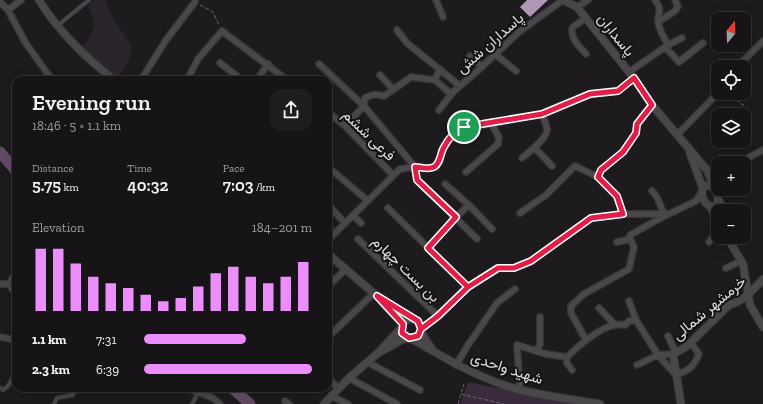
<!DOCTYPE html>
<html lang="en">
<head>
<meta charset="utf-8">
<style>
  :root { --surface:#161416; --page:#1f1d1f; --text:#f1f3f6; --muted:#9e9ea1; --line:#353335; --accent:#eb8dfb }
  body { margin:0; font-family:"Zilla Slab",Vazirmatn,serif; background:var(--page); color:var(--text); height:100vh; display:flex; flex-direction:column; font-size:15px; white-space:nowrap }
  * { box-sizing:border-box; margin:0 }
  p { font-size:13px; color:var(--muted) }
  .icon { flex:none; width:22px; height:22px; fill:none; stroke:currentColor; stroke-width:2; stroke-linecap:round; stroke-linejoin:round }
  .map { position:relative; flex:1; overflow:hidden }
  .details { position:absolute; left:12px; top:76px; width:320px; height:316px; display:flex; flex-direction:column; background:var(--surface); border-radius:12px; box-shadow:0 4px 16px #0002,0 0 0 1px var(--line) }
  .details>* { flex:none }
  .needle { width:26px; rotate:19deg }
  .tools { position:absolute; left:711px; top:12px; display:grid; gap:8px }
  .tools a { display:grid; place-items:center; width:40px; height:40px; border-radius:8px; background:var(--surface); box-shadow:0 4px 16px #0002,0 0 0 1px var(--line); font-size:20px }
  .pin { position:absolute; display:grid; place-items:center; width:34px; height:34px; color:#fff; margin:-17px; border:2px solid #fff; border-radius:50%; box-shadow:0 1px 4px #0007 }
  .round { display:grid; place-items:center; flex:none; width:42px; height:42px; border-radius:12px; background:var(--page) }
  .summary { display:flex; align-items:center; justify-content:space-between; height:68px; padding:0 20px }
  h1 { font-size:22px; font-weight:600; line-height:30px }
  .metrics { display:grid; grid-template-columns:repeat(3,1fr); gap:6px; height:68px; padding:4px 20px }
  .metrics div { display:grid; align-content:center }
  .metrics b { font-size:17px; font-weight:600 }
  .metrics small { font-size:11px; font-weight:400 }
  .metrics p { font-size:11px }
  .chart { height:112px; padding:8px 20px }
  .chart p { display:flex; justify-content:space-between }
  .chart svg { width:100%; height:72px; margin-top:4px; stroke:var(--accent); stroke-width:6 }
  ul { padding:0 20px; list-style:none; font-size:13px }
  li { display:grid; grid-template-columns:64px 48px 1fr; align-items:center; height:30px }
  li i { height:10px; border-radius:5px; background:var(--accent) }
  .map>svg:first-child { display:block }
</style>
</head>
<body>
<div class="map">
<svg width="763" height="404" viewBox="0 0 763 404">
  <rect width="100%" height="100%" fill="#1e1b1e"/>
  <path fill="#2a242c" d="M94 0H105L112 17 132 46 131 53 128 63 117 79 79 50 87 42 94 27 92 15 88 6Z"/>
  <path fill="#3a2a3d" d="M468 382 577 404H460Z"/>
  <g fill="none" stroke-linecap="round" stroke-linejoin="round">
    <path stroke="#634b67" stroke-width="11" d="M0 152 16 171
      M232 388 250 404"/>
  </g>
  <path fill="#b196b6" d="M527 0H548L530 17 520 7Z"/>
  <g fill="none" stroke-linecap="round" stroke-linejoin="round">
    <defs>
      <path id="service" d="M57 26 89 0
        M16 273 12 276 8 284 11 290 16 294
        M0 388 3 390 8 386 16 371
        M54 404 57 398 73 395 76 388
        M192 404 198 393"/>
      <path id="minor" d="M436 0 443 17
        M0 2 8 10 25 42 52 80
        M577 7 588 0
        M8 10 21 0
        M586 18 573 27 572 29C571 40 580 47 586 54
        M658 22 675 11 678 6 675 0
        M397 30 407 43 460 86
        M668 45 682 38
        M666 48 679 62 703 43
        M495 54 516 71
        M470 56 482 67
        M220 63 242 80
        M319 64 364 106 415 167 417 180 477 239
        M737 67 763 41
        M629 72 668 45C665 39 658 28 658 21 658 10 663 11 655 0
        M380 75 393 89
        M141 80 166 40 195 2
        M187 80 198 59 222 31 287 80
        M257 80 268 64
        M435 80 440 69
        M439 110 454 91 473 75 519 32 563 0
        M328 112 345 126 393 175
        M345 126 364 106 365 98C372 94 376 94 384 96L411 77 435 80 451 94
        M677 135 718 93
        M535 148 552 166
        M522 158C528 153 548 138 547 129 546 124 544 119 542 114
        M738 163 763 150
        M328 167 367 200
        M466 172 498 144 499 138 491 122
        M598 177 601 170 623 152 636 133 637 124 652 105
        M711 177 718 173
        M445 184 469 205 492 229
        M652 191 657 197 664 214
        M328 205 345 223
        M388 208 468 287
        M520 213 546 195 575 166 598 177 617 196 623 214
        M353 215 361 223
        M358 239 438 316
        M328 240 400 169 415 167 428 168 435 167 439 161 443 148 456 132 460 129 542 114 590 94 618 91 634 78
        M617 242 630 239
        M709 242 718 231
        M428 248 456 217 469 205
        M726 268 741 261
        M0 284H8
        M328 286 346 269
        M629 301 636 320
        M599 308 615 325
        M421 329 438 316 468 287 498 268H514L531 261 591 218 623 214H669L696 201 702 192
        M668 336 676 353
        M0 337 16 340
        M328 337 374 293
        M586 340 571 313V306L584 294 629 269 634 247 630 239V235L668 214
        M537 351 540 344V317
        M567 357V363L572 370
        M367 362 420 390
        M456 365 468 345 497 303 515 289
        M637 365 658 355 673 354
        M328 378 339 389
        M349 378 397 404
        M187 388 213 398 220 404
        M271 389 272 388
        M520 390 517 345 546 354 567 357C578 346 600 327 615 325 618 324 622 325 625 325L629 321 636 320 658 355 676 375C689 370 693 368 699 354L691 343
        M331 396 348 404
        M285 401 289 404"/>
      <path id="tertiary" d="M39 0C58 31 85 57 114 80
        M563 0 577 7 629 72 652 105 707 170 718 196 717 206 712 207C704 204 700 196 703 187L708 185 714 188
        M690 153 703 189
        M718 199 724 211
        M710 206 718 221
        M727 237 743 264 750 305 763 327
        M328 254 377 296 412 319
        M384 304 403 324
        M401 329a10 10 0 1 1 20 0a10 10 0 1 1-20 0Z
        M402 327 378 353 407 337
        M410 338 433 351 421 332
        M433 351C460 367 490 382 520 390 546 396 573 400 600 404
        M324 404 349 378 378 353
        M681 404 673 354 686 347 729 305C744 301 753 290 763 279"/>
    </defs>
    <use href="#service" stroke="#373537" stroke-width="5"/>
    <use href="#minor" stroke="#373537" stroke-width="8"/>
    <use href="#tertiary" stroke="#373537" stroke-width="9"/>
    <path stroke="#6a686a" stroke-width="1" stroke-dasharray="4 2" stroke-linecap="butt" d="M200 5 213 12 219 25
      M726 93 746 107
      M461 394 504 404
      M458 404 464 384"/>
    <use href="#service" stroke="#4a474b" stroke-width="3"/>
    <use href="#minor" stroke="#4a474b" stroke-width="5.5"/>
    <use href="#tertiary" stroke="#4a474b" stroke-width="7"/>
  </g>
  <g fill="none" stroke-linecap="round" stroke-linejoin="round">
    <defs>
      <path id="route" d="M464 127C456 131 448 139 444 147 440 153 441 163 434 167 428 170 421 167 415 167L417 180 456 217 428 248 468 287 438 316 421 329 418 321 377 296 403 324 402 333 409 338 418 336 421 329 438 316 468 287 498 268H514L531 261 591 218 623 214 617 196 598 177 601 170 623 152 636 133 637 124 652 105 634 78 618 91 590 94 542 114 464 127"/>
    </defs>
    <use href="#route" stroke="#fff" stroke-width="8"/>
    <use href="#route" stroke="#e11d48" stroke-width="5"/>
  </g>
  <g text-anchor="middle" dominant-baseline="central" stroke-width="4" stroke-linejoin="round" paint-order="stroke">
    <g font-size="15" fill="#dfdddf" stroke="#141215">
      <text transform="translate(616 35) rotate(51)">پاسداران</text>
      <text transform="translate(490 43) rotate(-41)">پاسداران شش</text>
      <text transform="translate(369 135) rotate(44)">فرعی ششم</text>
      <text transform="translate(406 269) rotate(44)">بن بست چهارم</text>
      <text transform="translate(709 308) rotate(-40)">خرمشهر شمالی</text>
      <text transform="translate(507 368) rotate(18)">شهید واحدی</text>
    </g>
  </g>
</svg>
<div class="tools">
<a><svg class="needle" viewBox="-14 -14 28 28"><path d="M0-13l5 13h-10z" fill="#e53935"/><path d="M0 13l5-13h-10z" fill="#9e9ea1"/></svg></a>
<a><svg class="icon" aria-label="locate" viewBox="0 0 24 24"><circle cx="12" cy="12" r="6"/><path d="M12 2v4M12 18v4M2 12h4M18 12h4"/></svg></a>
<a><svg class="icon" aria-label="layers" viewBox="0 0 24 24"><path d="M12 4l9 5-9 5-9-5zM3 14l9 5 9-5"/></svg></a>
<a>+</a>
<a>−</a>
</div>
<div class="pin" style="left:464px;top:127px;background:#1e9e55"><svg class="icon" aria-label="arrive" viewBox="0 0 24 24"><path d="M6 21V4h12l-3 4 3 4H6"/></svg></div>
<section class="details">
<div class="summary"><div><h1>Evening run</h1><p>18:46 · 5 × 1.1 km</p></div><a class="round"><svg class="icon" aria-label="share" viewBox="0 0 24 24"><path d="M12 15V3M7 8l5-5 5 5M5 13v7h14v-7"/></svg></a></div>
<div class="metrics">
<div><p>Distance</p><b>5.75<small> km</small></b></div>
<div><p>Time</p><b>40:32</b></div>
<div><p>Pace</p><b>7:03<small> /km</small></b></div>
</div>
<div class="chart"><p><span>Elevation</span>184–201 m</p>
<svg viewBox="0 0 160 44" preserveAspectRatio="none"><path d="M5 44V6M15 44V6M25 44V15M35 44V23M45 44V27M55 44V30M65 44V34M75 44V38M85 44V36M95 44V29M105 44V21M115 44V17M125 44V23M135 44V27M145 44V23M155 44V14"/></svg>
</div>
<ul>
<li><b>1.1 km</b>7:31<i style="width:61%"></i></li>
<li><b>2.3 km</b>6:39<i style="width:100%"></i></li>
</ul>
</section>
</div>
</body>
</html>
